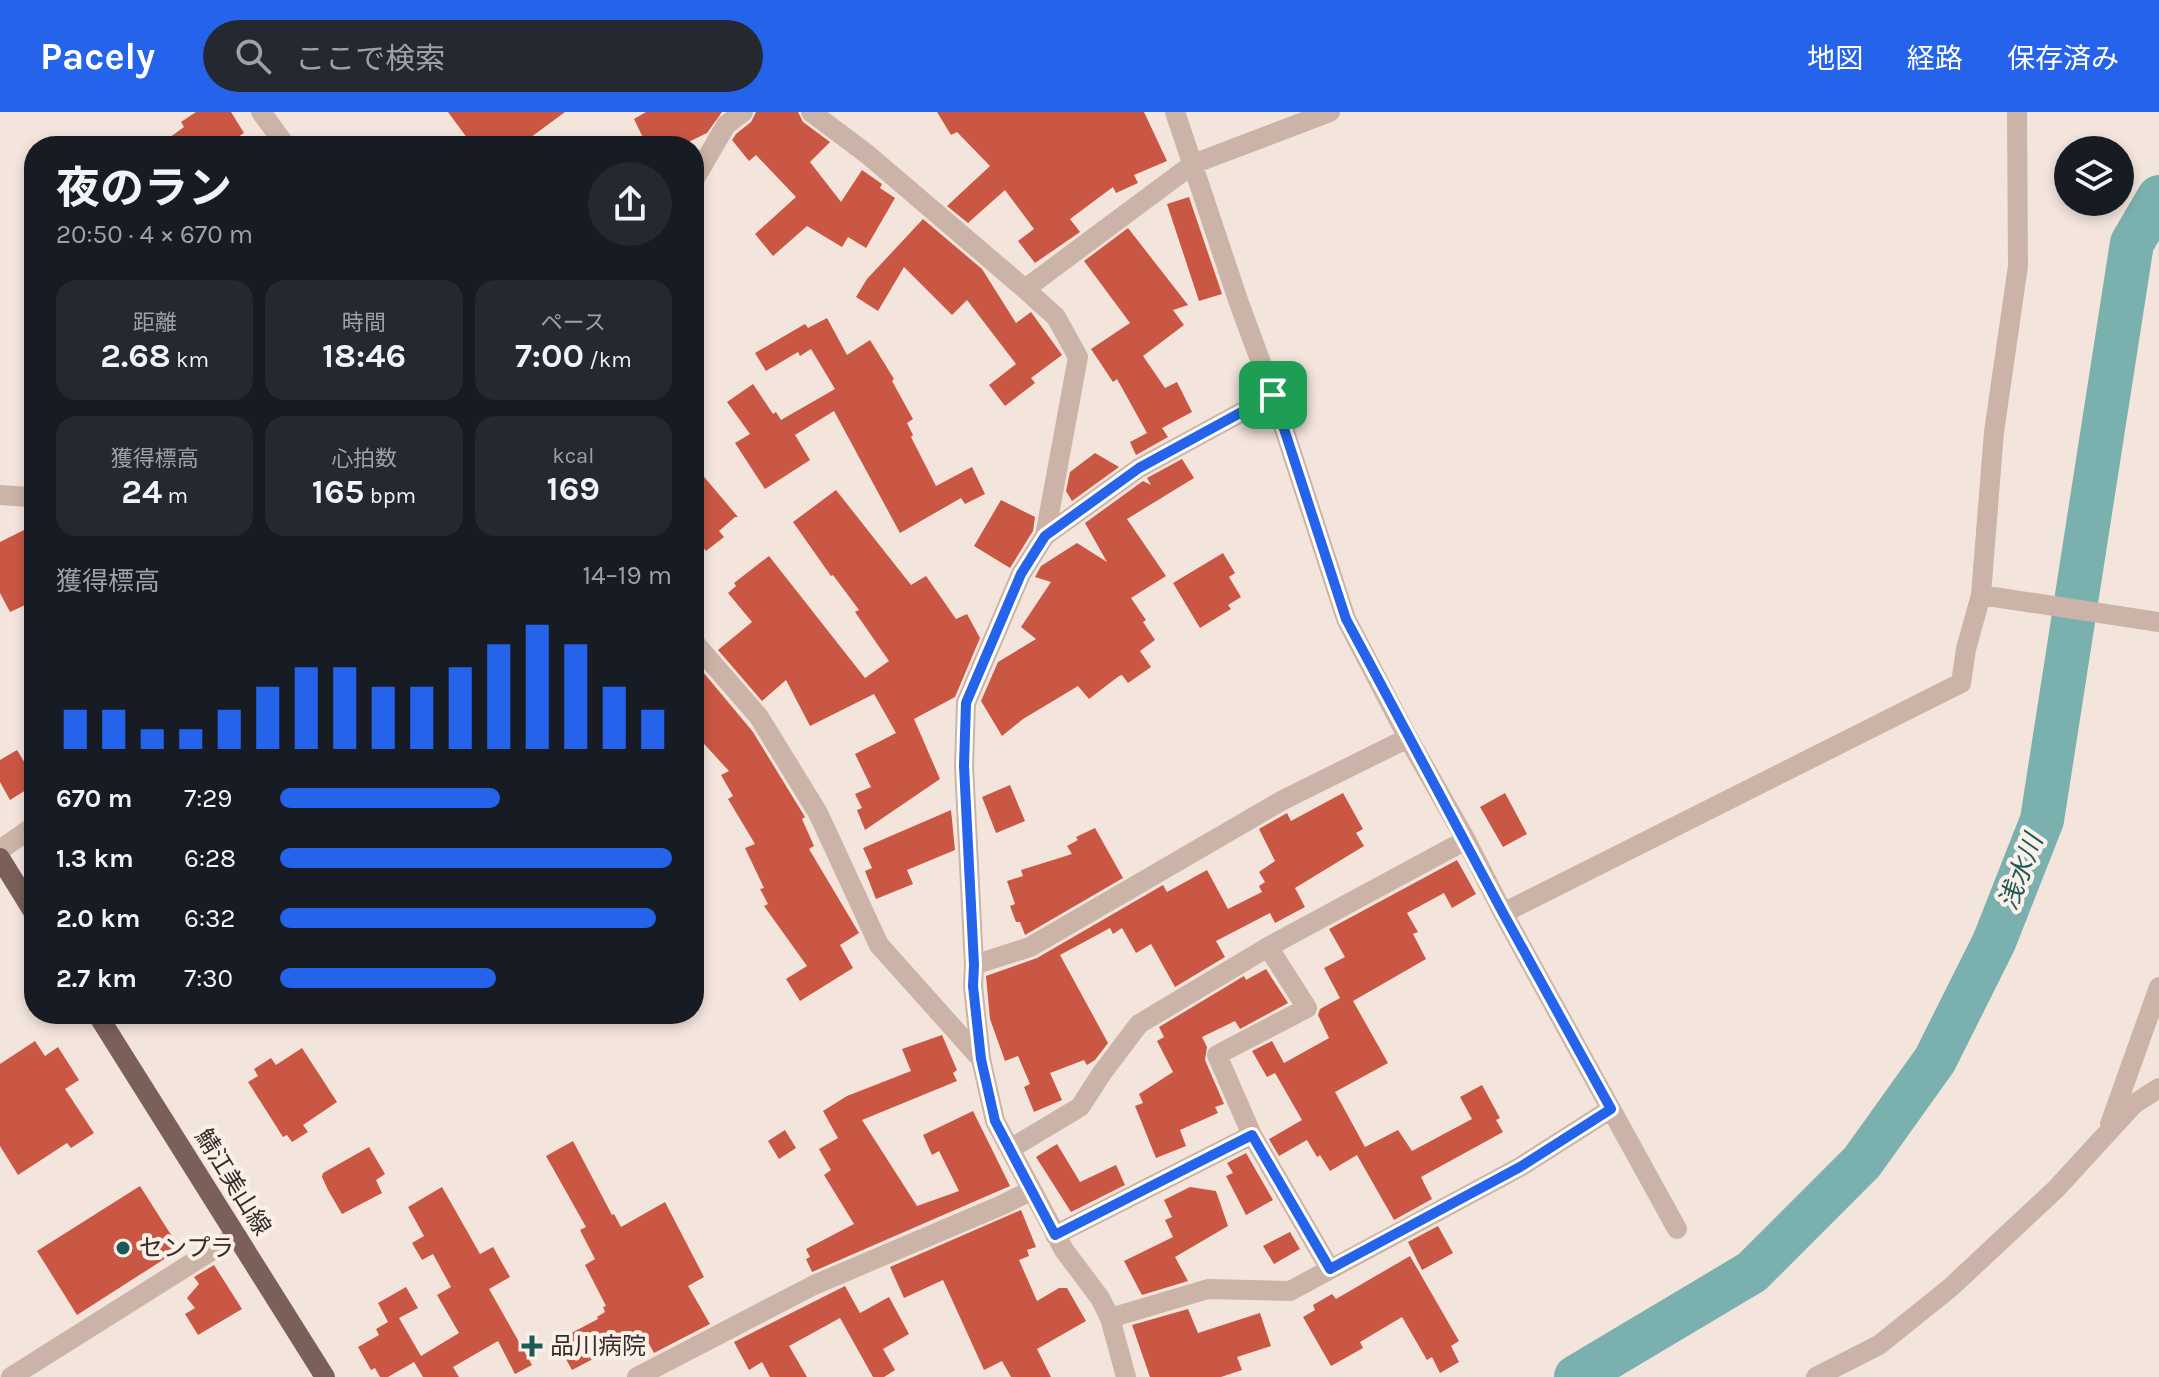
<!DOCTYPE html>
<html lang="ja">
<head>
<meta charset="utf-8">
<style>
  :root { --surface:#171b24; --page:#242831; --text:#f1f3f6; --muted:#9ea1a6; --accent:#2563eb }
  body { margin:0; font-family:Karla,"Noto Sans JP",sans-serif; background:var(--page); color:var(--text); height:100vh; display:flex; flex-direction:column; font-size:30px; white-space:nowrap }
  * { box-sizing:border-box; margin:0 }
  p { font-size:26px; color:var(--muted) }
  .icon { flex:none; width:44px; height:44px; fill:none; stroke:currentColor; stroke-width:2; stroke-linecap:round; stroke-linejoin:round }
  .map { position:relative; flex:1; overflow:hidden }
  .side { position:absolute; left:24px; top:24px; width:680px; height:888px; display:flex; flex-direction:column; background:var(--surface); border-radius:32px; box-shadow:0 4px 12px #0003 }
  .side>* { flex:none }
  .buttons { position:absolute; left:2054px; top:24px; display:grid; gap:16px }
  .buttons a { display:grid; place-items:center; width:80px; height:80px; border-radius:50%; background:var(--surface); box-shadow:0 4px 12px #0003; font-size:40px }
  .pin { position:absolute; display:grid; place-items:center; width:68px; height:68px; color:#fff; margin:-34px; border-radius:16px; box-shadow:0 4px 12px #0006 }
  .round { display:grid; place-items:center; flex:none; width:84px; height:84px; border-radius:42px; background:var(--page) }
  .overview { display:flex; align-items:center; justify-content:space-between; height:136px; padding:0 32px }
  h1 { font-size:44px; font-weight:700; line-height:60px }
  .stats { display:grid; grid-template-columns:repeat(3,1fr); gap:12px; height:136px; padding:8px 32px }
  .stats div { display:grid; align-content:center; border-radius:20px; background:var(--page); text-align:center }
  .stats b { font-size:34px; font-weight:700 }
  .stats small { font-size:22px; font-weight:400 }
  .stats p { font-size:22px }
  .chart { height:224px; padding:16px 32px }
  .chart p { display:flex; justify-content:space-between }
  .chart svg { width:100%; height:144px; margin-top:8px; stroke:var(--accent); stroke-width:6 }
  ul { padding:0 32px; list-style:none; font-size:26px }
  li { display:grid; grid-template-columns:128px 96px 1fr; align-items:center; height:60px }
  li i { height:20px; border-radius:10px; background:var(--accent) }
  header { display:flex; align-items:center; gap:48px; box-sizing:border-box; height:112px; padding:0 40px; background:var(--accent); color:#fff }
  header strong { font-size:38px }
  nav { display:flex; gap:44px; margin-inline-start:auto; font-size:28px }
  .search { width:560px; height:72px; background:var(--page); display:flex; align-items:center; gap:20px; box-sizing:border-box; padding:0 28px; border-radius:44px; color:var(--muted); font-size:30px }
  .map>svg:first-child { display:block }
</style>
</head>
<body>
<header>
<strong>Pacely</strong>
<div class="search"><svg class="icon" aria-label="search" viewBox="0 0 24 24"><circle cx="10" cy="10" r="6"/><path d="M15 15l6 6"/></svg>ここで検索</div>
<nav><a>地図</a><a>経路</a><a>保存済み</a></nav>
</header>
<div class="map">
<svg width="2159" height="1265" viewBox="0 0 2159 1265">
  <rect width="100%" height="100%" fill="#f3e5dc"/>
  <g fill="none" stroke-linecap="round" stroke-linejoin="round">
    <path stroke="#7ab0ad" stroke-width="44" d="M1576 1265 1752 1160 1862 1050 1935 948 1994 830 2042 708 2132 131 2159 85"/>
  </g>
  <path fill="#c95744" d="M196 0H231L244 21 224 34H158L184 15 181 10Z
    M448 0H565L519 34H473Z
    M646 0H722L707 21 680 34H647L634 7Z
    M756 0H798L803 10 830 30 810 50 841 90 862 58 882 72 880 76 895 86 866 136 848 125 842 135 807 114 773 144 755 122 796 85 756 43 749 49 732 28 736 22 751 10Z
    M937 0H1144L1167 49 1134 63 1138 71 1116 81 1113 75 1070 107 1080 120 1035 151 1018 129 1034 117 1005 78 968 111 947 94 990 54 957 20 951 23Z
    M1189 85 1222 182 1199 189 1167 92Z
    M923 107 982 157 1016 211 1031 200 1062 243 1031 266 1035 271 1005 294 989 273 1016 252 967 188 952 203 904 155 878 199 856 185 867 167Z
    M1128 116 1188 193 1173 198 1184 213 1143 244 1165 276 1177 270 1192 300 1162 316 1168 325 1136 343 1130 330 1147 321 1117 267 1113 270 1091 237 1130 211 1084 149Z
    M827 206 847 243 870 228 894 267 892 269 913 307 907 311 913 323 911 325 936 374 972 355 985 382 965 392 961 386 900 421 834 299 795 323 810 348 765 377 735 331 750 322 727 290 753 272 773 302 776 300 781 308 835 277 811 237 800 244 798 240 766 259 755 241 805 212 808 216Z
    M1095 341 1119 355 1072 389 1066 379 1070 360Z
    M1182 347 1194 366 1127 407 1166 464 1131 486 1146 508 1143 510 1155 528 1140 539 1151 555 1128 571 1122 563 1119 564 1089 587 1078 574 1023 607 1002 624 981 589 998 550 1036 527 1021 515 1051 470 1035 465 1041 454 1077 431 1107 450 1085 411 1143 369 1151 373 1147 366Z
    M694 353 738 405H735L719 419 724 425 706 439 694 425Z
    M836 378 911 473 926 464 956 507 967 502 980 526 955 585 914 607 940 667 865 718 857 698 862 696 855 682 871 675 855 642 896 621 874 582 810 614 786 568 762 589 718 538 752 510 728 481 736 474 734 471 769 444 865 566 889 549 855 500 859 498 833 463 831 464 793 410Z
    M1001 388 1035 405 1033 419 1010 456 974 434Z
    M34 413V462L24 468 34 489 10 500 0 481V430Z
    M1223 441 1235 461 1229 465 1241 485 1228 493 1231 497 1200 516 1173 471Z
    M698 554 753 620 805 705 802 707 814 734 809 737 859 821 840 833 853 856 800 889 786 867 807 854 764 794 768 792 760 777 764 776 745 736 755 732 728 687 733 684 721 663 729 659 694 621V557Z
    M17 638 34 666V673L10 688 0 670V648Z
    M1010 673 1025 709 996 721 982 685Z
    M1343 681 1363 717 1356 721 1364 734 1295 776 1305 795 1275 811 1270 801 1216 829 1225 845 1175 875 1151 832 1136 841 1122 816 1113 822 1110 816 1060 843 1108 931 1095 948 1087 953 1084 948 1050 961 1062 988 1034 1000 1024 975 1030 972 1018 944 1005 949 990 907 986 864 1037 846 1163 773 1167 780 1207 758 1228 797 1262 780 1259 774 1265 770 1259 760 1275 749 1259 717 1287 701 1291 709Z
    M1505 681 1527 722 1503 735 1480 695Z
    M951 698 955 738 907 758 913 772 876 787 865 759 872 756 863 736Z
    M1095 716 1123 766 1025 823 1020 810H1016L1010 794 1015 792 1007 769 1023 764 1021 758 1072 742 1067 734 1078 728 1076 725Z
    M1457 748 1476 782 1452 796 1444 781 1407 801 1418 820 1413 822 1426 847 1353 889 1388 951 1335 980 1365 1035 1398 1018 1412 1039 1472 1007 1460 985 1482 973 1500 1006 1496 1008 1503 1020 1421 1065 1432 1087 1394 1108 1357 1043 1330 1059 1320 1043 1317 1045 1307 1028 1279 1044 1269 1027 1302 1008 1275 961 1267 965 1252 939 1272 929 1284 951 1329 926 1318 903 1320 897 1340 886 1324 856 1345 845 1329 817Z
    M1266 857 1288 891 1240 917 1235 909 1202 925 1207 935 1205 948 1224 992 1215 995 1218 1001 1180 1018 1186 1034 1156 1046 1135 994 1143 991 1139 982 1173 960 1157 929 1164 925 1159 915 1244 864 1246 868Z
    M942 923 957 958 953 961 957 969 862 1008 917 1094 959 1079 939 1039 932 1043 923 1023 973 999 1010 1074 812 1160 806 1147 810 1145 806 1137 854 1112 824 1063 831 1058 819 1037 838 1026 823 999 847 984 911 959 902 937Z
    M35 929 45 944 58 935 79 968 65 977 94 1021 71 1036 67 1031 18 1063 0 1034V952Z
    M302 936 337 990 303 1013 308 1020 292 1030 287 1023 283 1025 248 970 258 964 254 957 271 946 276 953Z
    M785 1018 796 1036 779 1047 768 1029Z
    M573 1029 612 1103 614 1102 621 1115 665 1090 704 1165 688 1174 710 1212 654 1241 643 1221 572 1258 556 1229 598 1207 597 1205 605 1200 603 1195 606 1194 585 1153 595 1147 580 1118 586 1115 546 1044Z
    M1057 1032 1080 1070 1116 1053 1125 1073 1071 1100 1036 1045Z
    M369 1035 385 1062 376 1068 382 1081 342 1102 328 1078 322 1065 323 1061Z
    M1246 1041 1273 1088 1246 1103 1226 1064 1233 1061 1227 1051Z
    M140 1074 180 1137 77 1203 37 1139Z
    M442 1075 480 1142 493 1135 510 1165 489 1177 532 1253 515 1262 498 1229 453 1255 459 1265H423L414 1250 388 1265H380L375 1256 371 1258 358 1235 379 1223 376 1217 388 1210 378 1191 406 1175 418 1196 399 1206 421 1244 459 1221 437 1183 451 1175 433 1142 422 1148 412 1131 424 1124 408 1095Z
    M1190 1075 1216 1079 1228 1114 1175 1145 1188 1169 1142 1183 1124 1149 1173 1125 1165 1108 1172 1105 1164 1088Z
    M1021 1098 1036 1135 1027 1138 1029 1144 1019 1148 1037 1189 1059 1176H1067L1086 1209 1037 1237 1051 1265H1011L1002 1249 984 1258 943 1168 904 1186 890 1155Z
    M1438 1114 1453 1141 1422 1158 1408 1130Z
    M1290 1120 1300 1137 1274 1152 1263 1134Z
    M1410 1144 1459 1229 1451 1234 1459 1250 1440 1261 1432 1245 1427 1248 1402 1205 1360 1230 1363 1236 1331 1254 1303 1205 1315 1198 1313 1193 1332 1182 1336 1187Z
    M214 1153 242 1197 198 1223 185 1202 195 1196 187 1186 199 1172 194 1165Z
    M845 1174 860 1201 889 1185 909 1222 883 1237 895 1258 884 1265H873L840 1206 789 1234 807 1265H770L762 1250 749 1258 734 1230Z
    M1188 1197 1198 1221 1260 1201 1271 1234 1237 1245 1242 1258 1221 1265H1150L1132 1213Z"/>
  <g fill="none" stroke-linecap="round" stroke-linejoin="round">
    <path stroke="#cbb4a7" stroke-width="20" d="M261 0 286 34
      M811 0 867 42 1025 177 1056 205 1078 245 1045 424 1021 462 966 591 964 654 974 853 973 874 981 947 995 1009 1064 1138 1100 1186 1110 1206 1126 1265
      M1175 0 1239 191 1273 283 1346 507 1408 626 1466 728 1503 801 1677 1117
      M694 68 726 13 743 0
      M1025 177 1193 52 1330 0
      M0 383 30 385 34 390
      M1045 424 1139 356 1273 283
      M1981 483 2159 510
      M694 530 759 605 818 701 879 833 981 947
      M0 738 34 714
      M1503 801 1961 571 1966 537 1981 483 1994 320 2018 154 2017 0
      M1268 835 1307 896 1217 943 1252 1023 1330 1157
      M974 853 1030 835 1283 688 1408 626
      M2110 1012 2159 875
      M1010 1037 1080 995 1102 961 1139 912 1268 835 1466 728
      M1055 1123 1252 1023
      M1110 1206 1208 1177 1290 1179 1520 1055 1611 997
      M11 1265 235 1124
      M637 1265 814 1173 1002 1093 1032 1078
      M1816 1265 1879 1233 1950 1176 2056 1077 2134 992 2159 976"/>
    <path stroke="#7a6059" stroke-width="20" d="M0 746 34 801
      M97 902 325 1265"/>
  </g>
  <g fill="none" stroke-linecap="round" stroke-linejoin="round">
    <defs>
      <path id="route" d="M1273 283 1346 507 1503 801 1611 997 1520 1055 1330 1157 1252 1023 1055 1123 995 1009 981 947 973 874 974 853 964 654 966 591 1021 462 1045 424 1139 356Z"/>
    </defs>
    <use href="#route" stroke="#fff" stroke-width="16"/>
    <use href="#route" stroke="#2563eb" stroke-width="10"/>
  </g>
  <g fill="#1c5a58" stroke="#faf0e8" stroke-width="3">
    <circle cx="123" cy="1136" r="8"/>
    <path d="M528 1222h8v8h8v8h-8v8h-8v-8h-8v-8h8z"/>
  </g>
  <g text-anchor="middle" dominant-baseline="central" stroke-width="8" stroke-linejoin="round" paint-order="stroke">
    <g font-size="24" fill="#372b28" stroke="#faf0e8">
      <text transform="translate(233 1070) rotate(58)">鯖江美山線</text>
    </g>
    <g font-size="24" fill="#372b28" stroke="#faf0e8" text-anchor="start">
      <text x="139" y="1136">センプラ</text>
      <text x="550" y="1234">品川病院</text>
    </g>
    <g font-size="26" font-style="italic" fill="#1c5a58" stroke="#faf0e8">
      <text transform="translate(2021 760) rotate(-69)">浅水川</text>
    </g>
  </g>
</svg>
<div class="buttons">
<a><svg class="icon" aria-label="layers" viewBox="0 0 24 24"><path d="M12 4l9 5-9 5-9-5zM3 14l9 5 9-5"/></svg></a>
</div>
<div class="pin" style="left:1273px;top:283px;background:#1e9e55"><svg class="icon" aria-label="arrive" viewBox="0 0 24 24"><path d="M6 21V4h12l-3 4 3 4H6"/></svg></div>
<section class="side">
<div class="overview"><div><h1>夜のラン</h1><p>20:50 · 4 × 670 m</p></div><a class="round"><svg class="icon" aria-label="share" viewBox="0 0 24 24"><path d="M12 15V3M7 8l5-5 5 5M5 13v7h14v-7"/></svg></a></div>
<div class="stats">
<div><p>距離</p><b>2.68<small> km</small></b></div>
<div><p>時間</p><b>18:46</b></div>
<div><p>ペース</p><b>7:00<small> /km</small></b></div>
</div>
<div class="stats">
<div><p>獲得標高</p><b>24<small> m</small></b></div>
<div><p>心拍数</p><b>165<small> bpm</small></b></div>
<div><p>kcal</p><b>169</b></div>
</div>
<div class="chart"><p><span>獲得標高</span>14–19 m</p>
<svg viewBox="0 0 160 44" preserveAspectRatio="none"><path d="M5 44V32M15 44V32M25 44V38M35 44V38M45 44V32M55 44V25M65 44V19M75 44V19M85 44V25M95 44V25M105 44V19M115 44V12M125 44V6M135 44V12M145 44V25M155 44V32"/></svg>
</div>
<ul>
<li><b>670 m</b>7:29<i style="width:56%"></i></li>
<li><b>1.3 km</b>6:28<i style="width:100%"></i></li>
<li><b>2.0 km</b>6:32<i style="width:96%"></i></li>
<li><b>2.7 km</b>7:30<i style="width:55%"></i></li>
</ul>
</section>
</div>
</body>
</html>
